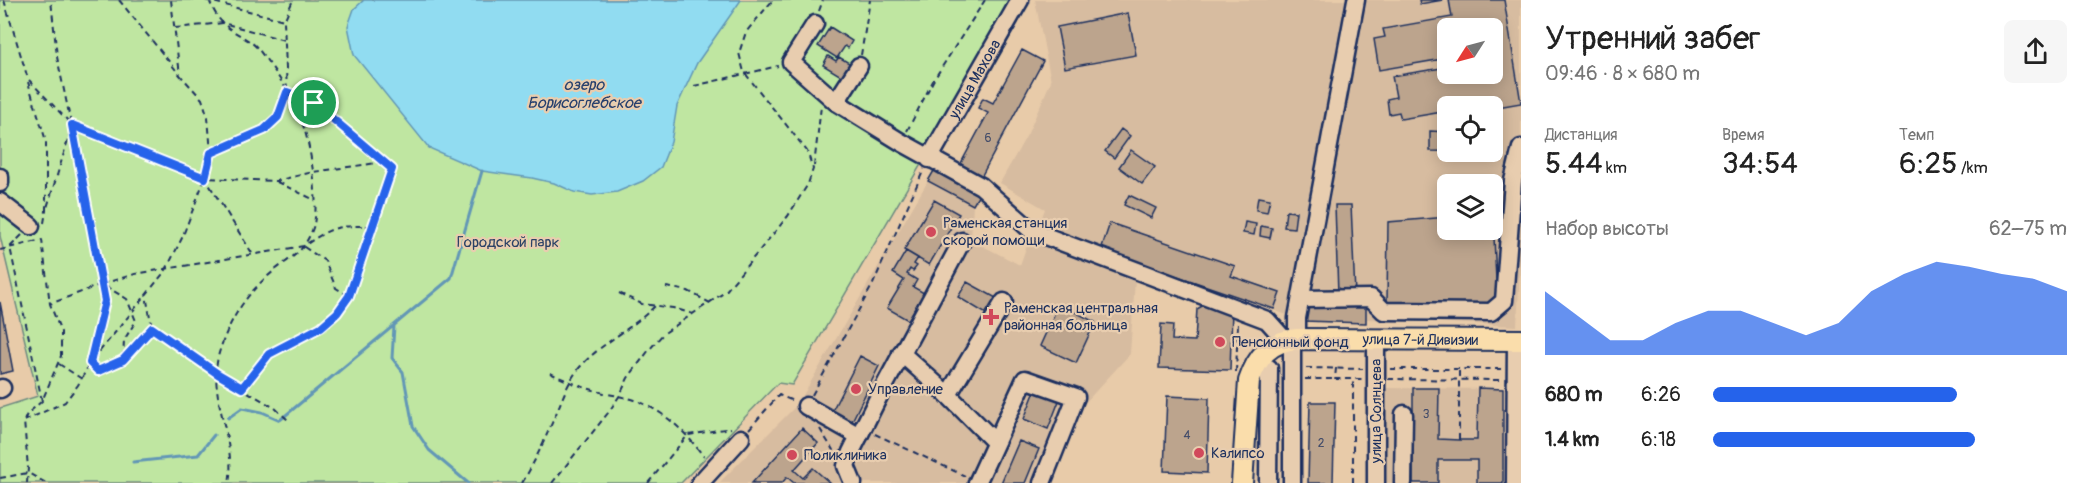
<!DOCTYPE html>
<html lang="ru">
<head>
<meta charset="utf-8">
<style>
  :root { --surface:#fff; --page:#f6f6f6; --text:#222; --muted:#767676; --accent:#2563eb }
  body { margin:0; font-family:Pangolin,sans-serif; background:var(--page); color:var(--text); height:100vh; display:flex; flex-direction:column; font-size:22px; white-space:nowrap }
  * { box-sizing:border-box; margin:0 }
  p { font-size:20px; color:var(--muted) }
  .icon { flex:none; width:33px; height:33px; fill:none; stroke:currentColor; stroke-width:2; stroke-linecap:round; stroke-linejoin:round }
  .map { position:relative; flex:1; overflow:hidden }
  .panel { display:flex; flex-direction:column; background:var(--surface); width:570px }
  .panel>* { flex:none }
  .needle { width:39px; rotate:234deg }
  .tools { position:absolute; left:1437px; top:18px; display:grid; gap:12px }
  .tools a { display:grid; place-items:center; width:66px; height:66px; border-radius:9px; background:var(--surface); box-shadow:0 3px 15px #0003; font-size:30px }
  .pin { position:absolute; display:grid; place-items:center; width:51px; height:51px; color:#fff; margin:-26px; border:3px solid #fff; border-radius:50%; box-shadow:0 2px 6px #0007 }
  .round { display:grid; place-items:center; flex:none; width:63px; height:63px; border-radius:9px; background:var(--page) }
  .head { display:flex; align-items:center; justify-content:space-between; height:102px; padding:0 24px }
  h1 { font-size:33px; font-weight:600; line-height:45px }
  .stats { display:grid; grid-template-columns:repeat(3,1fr); gap:9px; height:102px; padding:6px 24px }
  .stats div { display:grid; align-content:center }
  .stats b { font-size:30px; font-weight:600 }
  .stats small { font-size:16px; font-weight:400 }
  .stats p { font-size:16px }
  .chart { height:168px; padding:12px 24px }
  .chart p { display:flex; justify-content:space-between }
  .chart svg { width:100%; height:108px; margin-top:6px; fill:var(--accent); opacity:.7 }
  ul { padding:0 24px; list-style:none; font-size:20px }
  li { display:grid; grid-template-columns:96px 72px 1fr; align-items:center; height:45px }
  li i { height:15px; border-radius:8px; background:var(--accent) }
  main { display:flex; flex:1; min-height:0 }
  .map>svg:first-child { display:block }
</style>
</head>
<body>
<main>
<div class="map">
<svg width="1521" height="483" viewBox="0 0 1521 483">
  <rect width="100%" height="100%" fill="#e8cba9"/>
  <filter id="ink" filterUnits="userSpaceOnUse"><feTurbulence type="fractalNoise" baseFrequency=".0167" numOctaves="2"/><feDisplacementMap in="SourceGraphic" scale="12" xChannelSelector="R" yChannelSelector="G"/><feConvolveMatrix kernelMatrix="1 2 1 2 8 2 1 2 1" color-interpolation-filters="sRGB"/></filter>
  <g filter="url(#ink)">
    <path fill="#d7bca0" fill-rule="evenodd" d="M1035 0H1521V247L1517 326 1366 319 1304 321 1038 227 1045 209 1000 183 1028 133 1051 81ZM1448 28H1492V74H1448ZM1448 106H1492V152H1448ZM1448 184H1492V230H1448Z
      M928 181 973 205 971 240 1020 265 1030 237 1135 280 1130 354 1084 404 1053 483H719L798 404Z
      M1381 388 1503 389V483H1380Z"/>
    <path fill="#bfe6a1" stroke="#6d8a80" stroke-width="1.5" d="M0 0H1017L792 385 778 383 681 483H0V408L38 396 0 236Z"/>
    <path fill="#91dcf1" stroke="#6297b6" stroke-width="1.5" d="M364 0H741L697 63 677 106 671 142 661 167 643 181 617 192 592 195 574 192 554 183 532 178 482 171 429 148 354 55 348 26 354 9Z"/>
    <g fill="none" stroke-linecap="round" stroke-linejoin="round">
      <path stroke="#6297b6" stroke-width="3" d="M394 326 392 358 403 372 413 426 429 450 468 483
        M228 418 242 408 262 412 280 420 451 278 482 171
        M133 462 198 455 214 435"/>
    </g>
    <path fill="#bca48d" stroke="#1b2f5e" stroke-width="1.5" d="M1419 0H1443L1420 4Z
      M1449 0H1504L1521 103 1492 108 1448 106V111L1401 119 1399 112 1389 114 1387 99 1396 97 1392 76 1448 67V74H1492V28H1448V58L1379 70 1374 39 1385 37 1383 29 1452 17Z
      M1128 13 1136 55 1065 68 1057 27Z
      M830 27 852 41 848 48 845 46 837 58 818 46Z
      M1022 50 1043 61 981 177 960 165 988 113 978 108 983 98 993 103Z
      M828 56 836 61 839 57 854 66 846 79 823 65Z
      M1121 129 1130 136 1114 158 1105 151Z
      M1430 131 1448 132V152H1484L1430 151Z
      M1131 150 1155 167 1142 184 1119 167Z
      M935 169 980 193 973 205 928 181Z
      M1129 195 1156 208 1151 218 1124 205Z
      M1258 197 1270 199 1267 212 1256 210Z
      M934 200 959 214 929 265 904 250Z
      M1335 205H1351L1355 294H1338Z
      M1286 211 1296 212 1294 228 1284 227Z
      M1493 214 1497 303 1387 305 1388 222 1448 217V230H1492Z
      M1245 222 1256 224 1254 235 1243 233Z
      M1110 223 1235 266 1231 276 1280 293 1274 309 1101 250Z
      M1261 226 1272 228 1270 238 1260 236Z
      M906 251 918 258 914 264 917 266 913 271 910 269 907 274 917 280 913 287 924 293 908 320 887 308 904 280 893 273Z
      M967 282 998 299 988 315 958 297Z
      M0 302 13 371 0 374Z
      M1209 302 1232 310 1230 370 1159 368 1161 324 1173 325 1172 340 1195 341 1197 309Z
      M1059 304 1095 322 1076 363 1040 346Z
      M1304 306 1366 307V323L1304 321Z
      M860 356 879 366 852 421 832 411Z
      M1413 388H1439L1438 439 1459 440H1477L1478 388 1503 389V483H1477V460H1438V483H1413Z
      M1035 391 1059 401 1048 429 1024 419Z
      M1167 396 1209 398 1207 473 1164 471Z
      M1310 402H1335L1333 483H1308Z
      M802 428 818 443 794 470 803 478 813 468 830 483H794L787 477 782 483H752Z
      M1019 441 1039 449 1025 483H1001Z"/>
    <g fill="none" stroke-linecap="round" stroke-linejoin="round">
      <defs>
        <g id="minor">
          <path d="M815 24 791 62 836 102 901 142 981 186 1032 231 1267 320 1285 340"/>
          <path d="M836 102 859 66"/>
          <path id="s1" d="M929 159 1020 0"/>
          <path d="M0 177V183"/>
          <path d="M0 202 31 226"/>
          <path d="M1301 299 1371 298 1384 311 1491 312 1504 301 1513 181 1521 148"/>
          <path d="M1297 339V318L1356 0"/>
          <path d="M901 353 948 395 995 442"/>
          <path d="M0 389 2 388"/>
          <path d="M948 395 1004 302"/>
          <path d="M806 406 859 436"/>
          <path d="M700 483 741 438"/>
          <path d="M853 483 846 466 851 452 879 396 962 241"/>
          <path d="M977 483 1025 379 1076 397 1042 483"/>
          <path d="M1268 483 1269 368"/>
          <path d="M1292 483V340"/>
          <path d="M1376 483V339"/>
          <path d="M1403 483 1404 414"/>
          <path d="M1515 483 1516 340"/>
        </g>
        <g id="major">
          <path id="s2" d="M1242 483 1249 381C1257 357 1270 341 1297 339L1521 340"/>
        </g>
      </defs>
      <use href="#minor" stroke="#1b2f5e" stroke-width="21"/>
      <use href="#major" stroke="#1b2f5e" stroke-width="24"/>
      <path stroke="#1b2f5e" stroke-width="2" stroke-dasharray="6 4.5" stroke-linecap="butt" d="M4 0 28 79 72 125 205 178
        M119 0 180 75
        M205 0 284 20
        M209 0C212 7 217 18 223 23 233 34 250 38 259 50 276 72 294 98 303 125 311 148 319 200 314 224 313 230 308 239 305 244 298 255 283 263 274 271 247 292 229 320 219 353 207 396 237 440 229 483
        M819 11 823 0
        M175 28 223 23 284 40
        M861 55 870 0
        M28 82 46 141V211L72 127
        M694 86 778 66
        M907 131 933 81 985 0
        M211 153 264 130 278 117 287 92 284 21 293 0
        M814 166 821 106
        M277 182 315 200
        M44 223 46 211
        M22 235 10 247 42 401
        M304 247 325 261 336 288 349 296
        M0 250 42 240 50 304
        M252 253 205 178 276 181 313 172 384 162
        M102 284 135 274 304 246C334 225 337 226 374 226
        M666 287 688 291 710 303
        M619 293 642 304 673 308 693 314
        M152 328 217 374 275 408 289 421
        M122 360 98 371 90 363 146 295
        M59 364 82 379
        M1306 368 1363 369
        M1336 368 1335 379H1364
        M1390 369H1504
        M1236 372 1238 323
        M550 373C565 380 581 387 597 391 612 396 628 396 642 403 669 415 687 434 704 457
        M1305 379H1335
        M1388 379 1502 380
        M242 388 269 354 321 327 337 313 349 296 392 169 314 103 287 92
        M812 395 873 284 924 169
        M24 421 65 402 78 385 90 363 105 301 93 228 57 57 51 0
        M749 429 779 395 793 401
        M820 429 836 455
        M875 434 965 476
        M1459 440V371
        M0 478 28 473 46 483
        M27 483 28 468 24 421 27 414 42 401 61 356V332L50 304 102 284 127 299 136 321 124 340 123 360 152 328 146 295 166 270 182 238 205 178 211 153 208 117 202 99 180 75 171 0
        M522 483C535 462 545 439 555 416 562 400 568 381 580 367 601 343 632 329 655 306
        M552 483 608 413 620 395 628 378 649 350 663 334 725 292 788 216 808 184 813 169 807 151 744 72 739 53 746 32 773 0
        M648 483 688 435 731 428
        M1353 483V379"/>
      <use href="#minor" stroke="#e8cdaf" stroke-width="16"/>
      <use href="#major" stroke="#faddab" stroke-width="20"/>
    </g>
  </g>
  <g fill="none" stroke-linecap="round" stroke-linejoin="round" filter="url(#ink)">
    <defs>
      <path id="route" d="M287 92 314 103 392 169 349 296 337 313 321 327 269 354 242 388 218 374 152 328 123 360 98 371 90 363 105 301 72 125 205 178 211 153 264 130 278 117Z"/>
    </defs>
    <use href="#route" stroke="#fff" stroke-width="12"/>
    <use href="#route" stroke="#2563eb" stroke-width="8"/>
  </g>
  <g fill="#d1495b" stroke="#e8cdaf" stroke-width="2">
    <circle cx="931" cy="232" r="6"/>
    <path d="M988 308h6v6h6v6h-6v6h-6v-6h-6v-6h6z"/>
    <circle cx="1220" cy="342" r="6"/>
    <circle cx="856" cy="389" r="6"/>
    <circle cx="1199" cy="453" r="6"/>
    <circle cx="792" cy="455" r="6"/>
  </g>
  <g text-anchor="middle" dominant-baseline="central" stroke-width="4.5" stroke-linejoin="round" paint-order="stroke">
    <g font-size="12" fill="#434c6a">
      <text x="988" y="138">6</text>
      <text x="1426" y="414">3</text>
      <text x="1187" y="435">4</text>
      <text x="1321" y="443">2</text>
    </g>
    <g font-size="15" fill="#1b2f5e" stroke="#e8cdaf">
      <text stroke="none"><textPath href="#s1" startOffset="92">улица Махова</textPath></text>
      <text stroke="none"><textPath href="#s2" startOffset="294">улица 7-й Дивизии</textPath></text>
      <text transform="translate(1376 411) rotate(-90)">улица Солнцева</text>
    </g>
    <g font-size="15" fill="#1b2f5e" stroke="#e8cdaf" text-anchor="start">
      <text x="943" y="223">Раменская станция<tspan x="943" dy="17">скорой помощи</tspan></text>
      <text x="1004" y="308">Раменская центральная<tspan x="1004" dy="17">районная больница</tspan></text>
      <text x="1232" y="342">Пенсионный фонд</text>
      <text x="868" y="389">Управление</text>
      <text x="1211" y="453">Калипсо</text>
      <text x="804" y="455">Поликлиника</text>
    </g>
    <g font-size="15" fill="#2b4165" stroke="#e8cdaf">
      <text x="508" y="242">Городской парк</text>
    </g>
    <g font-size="16" font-style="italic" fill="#27406d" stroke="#e8cdaf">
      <text x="584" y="85">озеро<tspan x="584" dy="18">Борисоглебское</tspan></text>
    </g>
  </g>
</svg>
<div class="tools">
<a><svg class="needle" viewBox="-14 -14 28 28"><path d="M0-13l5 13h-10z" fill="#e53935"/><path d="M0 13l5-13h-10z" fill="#767676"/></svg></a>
<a><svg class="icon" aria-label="locate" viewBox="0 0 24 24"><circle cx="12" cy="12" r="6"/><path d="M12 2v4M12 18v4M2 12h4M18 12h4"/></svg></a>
<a><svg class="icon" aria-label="layers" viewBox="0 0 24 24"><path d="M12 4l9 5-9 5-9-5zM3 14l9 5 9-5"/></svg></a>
</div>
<div class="pin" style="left:314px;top:103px;background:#1e9e55"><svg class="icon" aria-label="arrive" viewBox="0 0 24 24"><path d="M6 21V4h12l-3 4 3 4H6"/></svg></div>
</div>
<section class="panel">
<div class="head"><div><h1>Утренний забег</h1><p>09:46 · 8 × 680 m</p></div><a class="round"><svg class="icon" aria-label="share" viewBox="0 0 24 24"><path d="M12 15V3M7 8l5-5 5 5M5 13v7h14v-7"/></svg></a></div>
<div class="stats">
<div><p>Дистанция</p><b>5.44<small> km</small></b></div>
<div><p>Время</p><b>34:54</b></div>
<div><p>Темп</p><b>6:25<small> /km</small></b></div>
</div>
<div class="chart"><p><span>Набор высоты</span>62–75 m</p>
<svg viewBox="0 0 160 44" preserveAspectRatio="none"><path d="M0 44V18L10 28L20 38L30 38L40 31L50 26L60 26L70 31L80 36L90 31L100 18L110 11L120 6L130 8L140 11L150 13L160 18V44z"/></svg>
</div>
<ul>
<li><b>680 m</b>6:26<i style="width:69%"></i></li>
<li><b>1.4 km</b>6:18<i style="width:74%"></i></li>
</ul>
</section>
</main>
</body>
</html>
